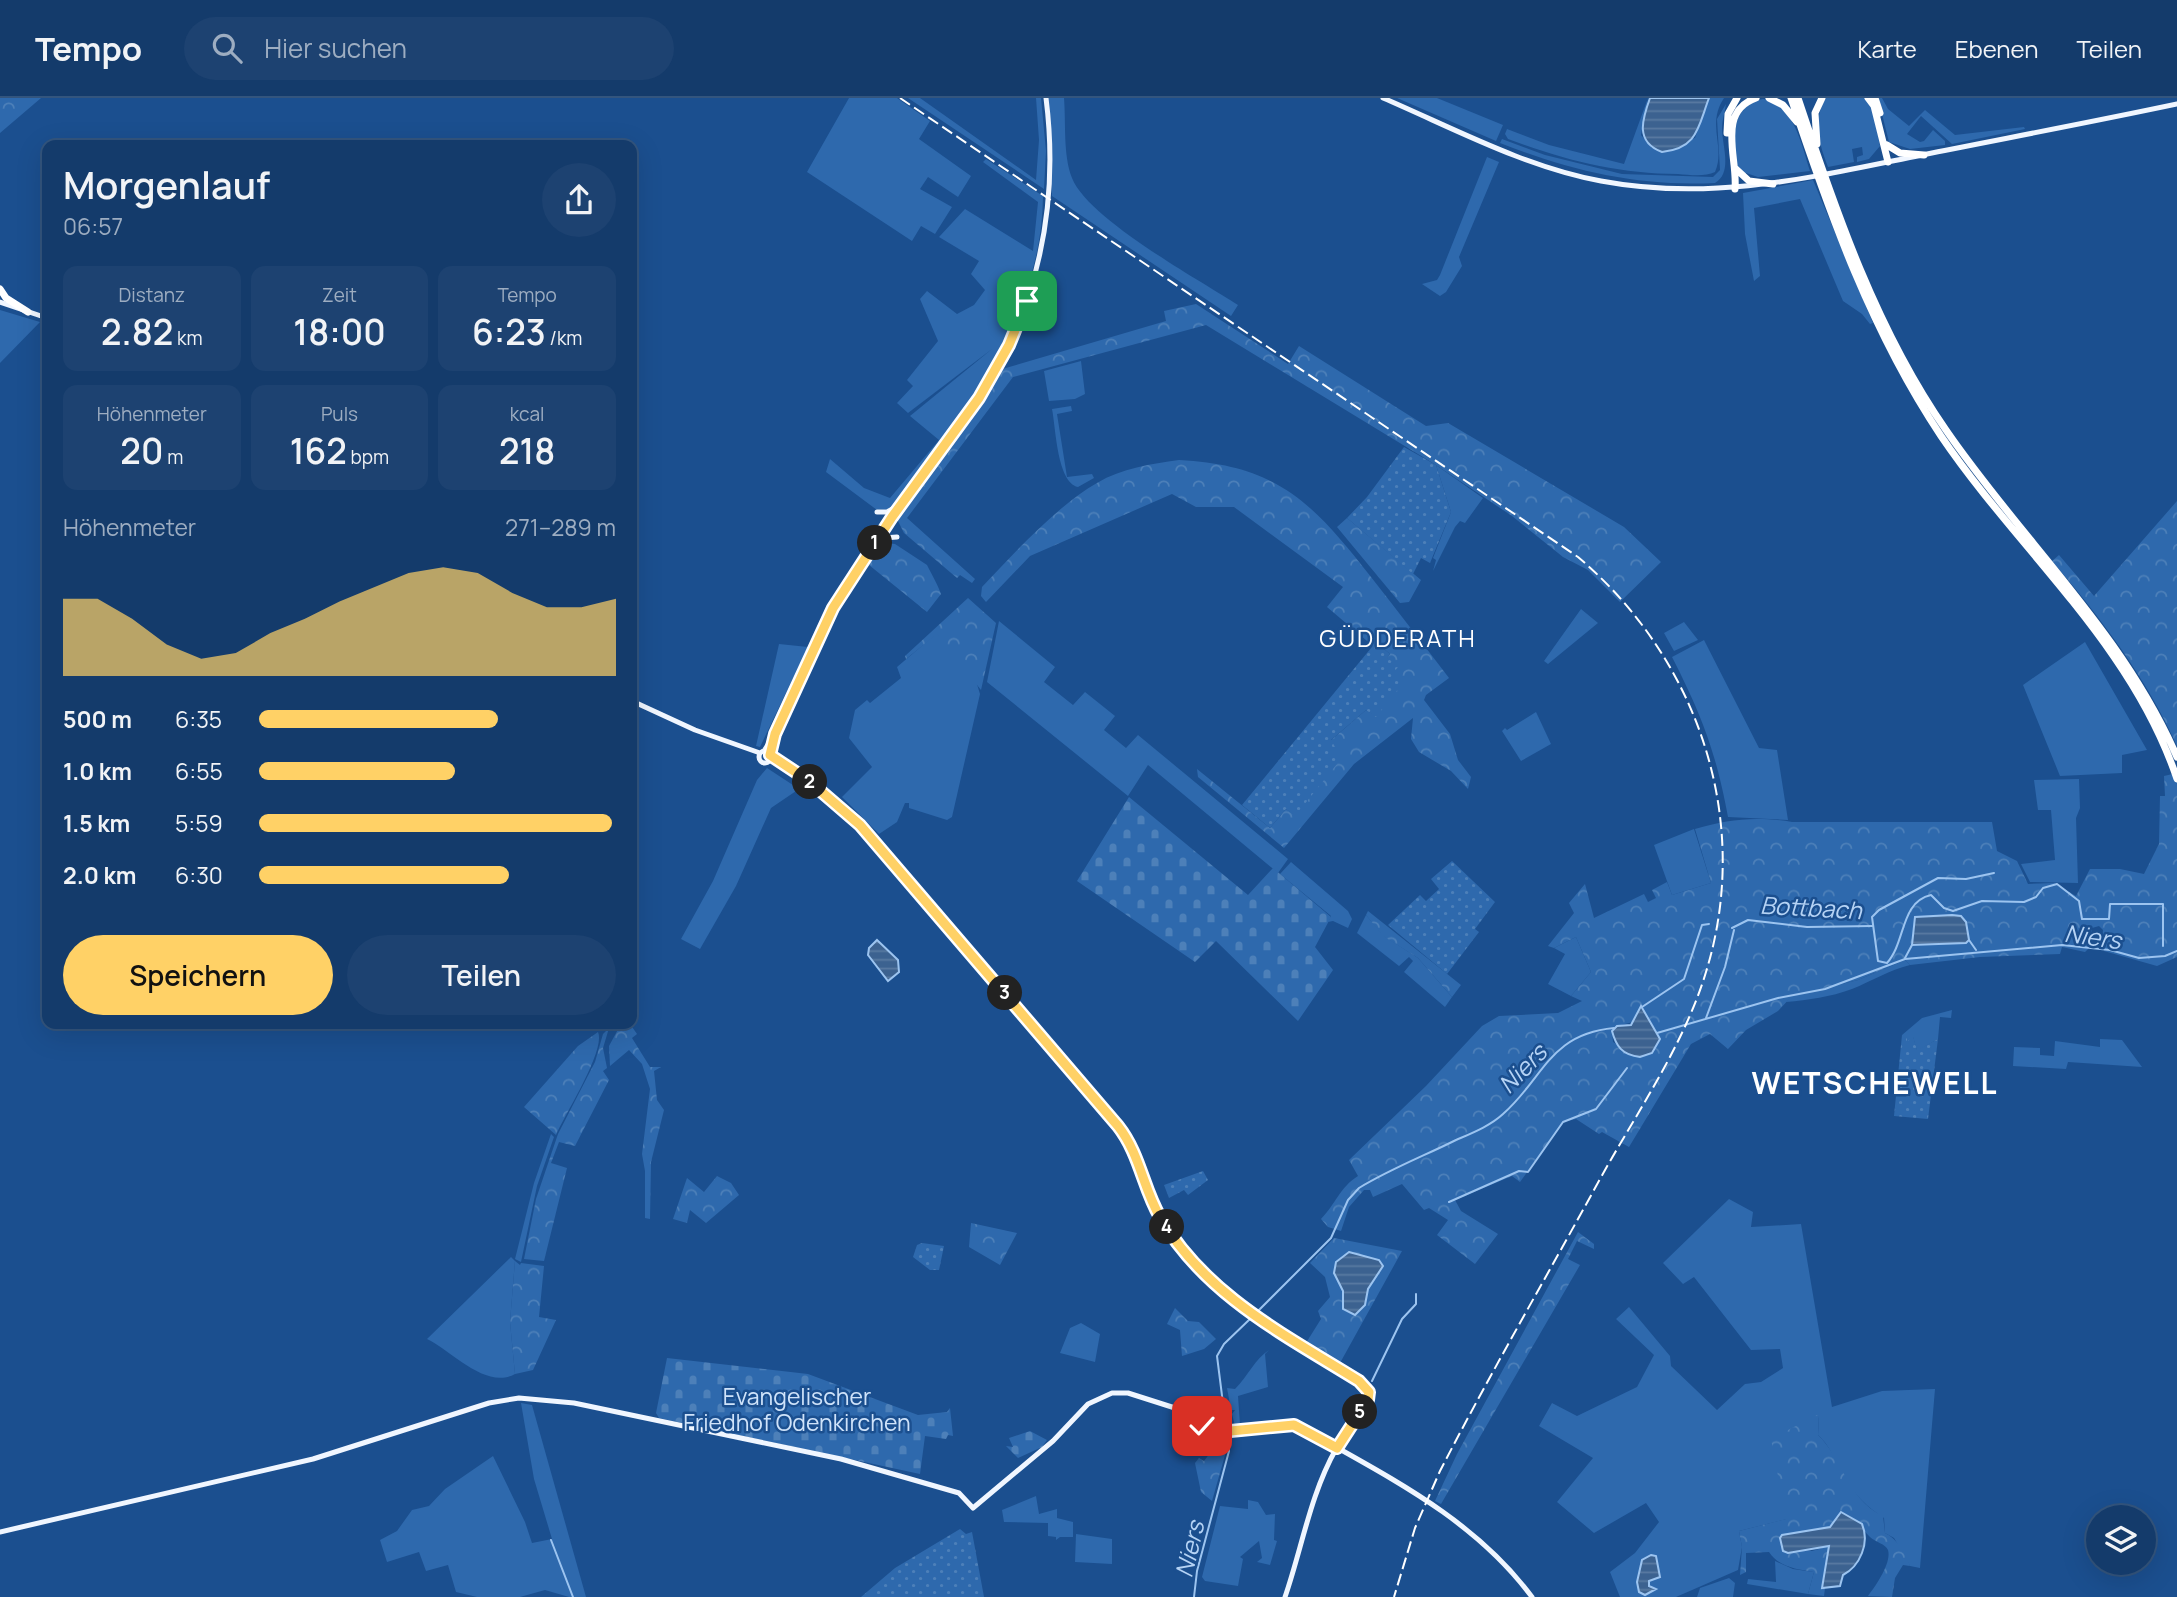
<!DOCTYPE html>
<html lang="de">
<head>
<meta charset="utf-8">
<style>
  :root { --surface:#143b6b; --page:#1d4271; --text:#f1f3f6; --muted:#9dadc1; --line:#33557e; --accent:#ffd166 }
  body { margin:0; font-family:Manrope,sans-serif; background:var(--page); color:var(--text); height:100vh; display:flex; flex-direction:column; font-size:26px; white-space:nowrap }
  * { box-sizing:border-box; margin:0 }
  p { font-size:23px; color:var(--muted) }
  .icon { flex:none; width:38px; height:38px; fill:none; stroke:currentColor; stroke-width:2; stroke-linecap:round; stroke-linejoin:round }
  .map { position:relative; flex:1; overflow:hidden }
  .side { position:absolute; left:42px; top:42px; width:595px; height:889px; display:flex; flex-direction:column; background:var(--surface); border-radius:14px; box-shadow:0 7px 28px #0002,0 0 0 2px var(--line) }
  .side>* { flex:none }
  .controls { position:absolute; left:2086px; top:1407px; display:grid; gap:14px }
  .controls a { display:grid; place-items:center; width:70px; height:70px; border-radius:50%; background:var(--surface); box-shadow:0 7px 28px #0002,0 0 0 2px var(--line); font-size:35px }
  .pin { position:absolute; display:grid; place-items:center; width:60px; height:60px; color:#fff; margin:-30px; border-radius:14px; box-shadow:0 4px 10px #0006 }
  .km { position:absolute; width:35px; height:35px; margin:-18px; border-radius:50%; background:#222; color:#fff; font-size:19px; line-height:35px; text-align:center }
  .round { display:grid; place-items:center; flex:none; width:74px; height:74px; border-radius:37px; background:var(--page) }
  .summary { display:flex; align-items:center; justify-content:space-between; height:119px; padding:0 21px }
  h1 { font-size:38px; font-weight:600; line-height:52px }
  .stats { display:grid; grid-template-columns:repeat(3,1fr); gap:10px; height:119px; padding:7px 21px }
  .stats div { display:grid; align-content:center; border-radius:14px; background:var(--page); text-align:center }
  .stats b { font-size:35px; font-weight:600 }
  .stats small { font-size:19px; font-weight:400 }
  .stats p { font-size:19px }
  .chart { height:196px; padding:14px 21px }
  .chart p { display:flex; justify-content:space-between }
  .chart svg { width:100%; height:126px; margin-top:7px; fill:var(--accent); opacity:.7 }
  .button { display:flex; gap:14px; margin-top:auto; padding:14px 21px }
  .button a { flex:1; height:80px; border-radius:42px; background:var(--accent); color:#111; font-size:28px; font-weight:600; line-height:80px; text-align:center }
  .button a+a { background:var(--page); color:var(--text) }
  ul { padding:0 21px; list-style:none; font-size:23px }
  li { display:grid; grid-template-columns:112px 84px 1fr; align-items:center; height:52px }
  li i { height:18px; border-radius:9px; background:var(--accent) }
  header { display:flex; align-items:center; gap:42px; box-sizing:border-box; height:98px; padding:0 35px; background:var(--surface); border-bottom:2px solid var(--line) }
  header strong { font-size:33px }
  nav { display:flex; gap:38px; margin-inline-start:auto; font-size:24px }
  .search { width:490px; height:63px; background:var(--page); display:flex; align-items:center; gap:18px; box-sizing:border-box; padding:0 24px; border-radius:38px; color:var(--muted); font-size:26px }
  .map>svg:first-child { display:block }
</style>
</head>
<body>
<header>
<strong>Tempo</strong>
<div class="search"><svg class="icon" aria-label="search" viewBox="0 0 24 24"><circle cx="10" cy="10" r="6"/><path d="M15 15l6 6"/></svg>Hier suchen</div>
<nav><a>Karte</a><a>Ebenen</a><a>Teilen</a></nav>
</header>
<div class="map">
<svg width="2177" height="1499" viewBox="0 0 2177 1499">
  <defs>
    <pattern id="forest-crowns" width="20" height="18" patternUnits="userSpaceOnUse" patternTransform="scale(1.75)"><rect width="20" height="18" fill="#2e69ad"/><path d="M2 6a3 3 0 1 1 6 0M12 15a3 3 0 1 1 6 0" fill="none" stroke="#4d80b9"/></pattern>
    <pattern id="cemetery-stones" width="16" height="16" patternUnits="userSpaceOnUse" patternTransform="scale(1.75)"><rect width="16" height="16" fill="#2e69ad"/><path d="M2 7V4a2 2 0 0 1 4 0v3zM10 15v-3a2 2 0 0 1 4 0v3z" fill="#4d80b9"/></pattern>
    <pattern id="garden-dots" width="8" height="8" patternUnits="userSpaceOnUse" patternTransform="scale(1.75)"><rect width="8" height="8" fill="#2e69ad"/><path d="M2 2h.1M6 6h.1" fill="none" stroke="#4d80b9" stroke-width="1.8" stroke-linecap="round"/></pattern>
    <pattern id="water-rules" width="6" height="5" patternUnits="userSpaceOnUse" patternTransform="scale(1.75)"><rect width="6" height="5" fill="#3c6290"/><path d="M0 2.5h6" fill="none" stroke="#597aa1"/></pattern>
  </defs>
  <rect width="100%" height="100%" fill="#1b4f8f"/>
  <path fill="#2e69ad" d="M849 0H897L930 23 919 41 971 78 958 99 928 79 920 91 952 109 935 136 921 128 912 143 807 74Z
    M908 0H920L1036 82 1039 42 1036 0H1041L1046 53 1044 91Z
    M1048 0H1064C1066 25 1063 57 1072 80 1088 121 1198 181 1238 207L1231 218 1052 98Z
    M1397 0H1437L1503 27 1496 43Z
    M1648 0 1641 37 1652 50 1695 40 1709 0H1724C1706 27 1726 49 1715 74 1705 79 1690 77 1678 76 1618 76 1564 62 1508 41L1505 36 1507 31 1549 47 1624 66Z
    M1826 0H1865L1873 12 1880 48 1869 61 1857 64V59L1863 57 1862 49 1852 51 1854 64 1828 69C1819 45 1812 23 1826 0Z
    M1878 0H1882L1888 11 1909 28 1925 12 1955 37 2024 29 2025 31 1952 46 1921 18 1907 36 1920 44 1924 43 1933 32 1945 43V47L1910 51 1889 44Z
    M1763 1C1794 6 1802 48 1810 73L1758 79 1746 75 1743 78C1725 55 1730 6 1763 1Z
    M1726 6C1725 14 1722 22 1722 30 1722 48 1733 74 1715 85 1640 89 1570 73 1500 45L1502 41 1545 57 1622 76 1713 79 1720 72 1717 21Z
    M1487 59 1499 64 1459 159 1462 168 1446 194 1440 198 1422 186 1437 182 1440 177Z
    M986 61 1043 98C1042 220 961 320 891 411L877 412 826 374 830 361 864 390 890 400 939 342 910 318 992 251 908 315 897 305 913 288 907 282 938 243 920 201 927 193 957 216 974 207 985 192 971 176 979 163 939 139 965 111 1033 153 1038 104 983 64Z
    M1813 82 1873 225 1870 226 1862 216 1843 203 1800 101 1754 110 1760 178 1754 183 1745 136 1743 95Z
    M0 212 40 224 0 265Z
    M1081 263 1085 296 1075 301 1049 303 1044 273Z
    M1071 308 1072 313 1057 316 1067 379 1092 376 1094 380 1078 389C1057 384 1056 331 1052 311Z
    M1436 367 1483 400 1465 425 1460 423 1455 429 1433 473 1436 462 1433 460 1451 414Z
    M1581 511 1598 525 1548 566 1544 563Z
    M999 523 1055 569 1044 584 1073 607 1085 594 1115 618 1104 632 1126 650 1138 637 1288 761 1278 775 1148 667 1128 698 987 584Z
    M1684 524 1698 542 1674 553 1664 535Z
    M937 535 976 583 980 596 952 719 947 722 909 710V705H905L897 724 879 736 842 699 872 669 849 640 855 612 867 602 870 605 901 580 897 569Z
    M1704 542 1759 650 1777 652 1788 722 1728 719C1716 654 1702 618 1672 559Z
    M2085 544 2147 652 2122 657V675L2060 678 2023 587Z
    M779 546 808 549 760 649 756 648Z
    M1536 614 1551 646 1521 663 1502 633 1505 630 1507 632Z
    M767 670 799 691 771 710 736 788 700 851 681 841 713 783 757 682Z
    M2079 681 2080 710 2076 720 2078 785 2030 784 2021 766 2055 762 2051 712H2038L2034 682Z
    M1694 731 1711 785 1672 797 1654 747Z
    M1291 764 1348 813 1352 821 1348 830 1333 823 1328 824 1331 818 1280 776Z
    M1366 817 1384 838 1418 860 1452 899 1445 909 1404 874 1413 863 1409 859 1399 868 1357 835Z
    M1576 839 1591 874 1571 898 1548 886 1565 856 1554 850Z
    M1905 862 1910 867C1889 872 1872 883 1852 891 1830 899 1809 902 1786 904L1791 898 1858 882Z
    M1952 912 1951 920 1940 919 1938 941 1917 953 1913 939 1907 945 1902 937 1922 920Z
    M2100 941 2122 942 2142 969 2068 964 2066 971 2013 968 2014 949 2040 950V957L2054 958 2055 943 2100 949Z
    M551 1036 554 1039 537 1088 521 1164 515 1161 534 1085Z
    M1729 1101 1753 1114 1751 1129 1801 1126 1832 1309 1882 1293 1935 1291 1920 1470 1910 1468 1894 1440 1885 1435 1884 1420C1868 1410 1854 1396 1844 1380 1833 1363 1834 1352 1818 1337L1819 1317 1787 1421 1739 1433 1742 1449 1738 1472 1676 1499H1620L1610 1474 1635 1455 1659 1424 1646 1405 1594 1435 1557 1404 1593 1360 1539 1328 1552 1305 1577 1318 1637 1289 1654 1257 1616 1221 1629 1209 1670 1258 1671 1268 1717 1312 1745 1286 1761 1284 1783 1270 1780 1251 1751 1252 1694 1179 1683 1186 1663 1165Z
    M511 1159 515 1163 510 1224 515 1276C486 1292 452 1253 427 1241Z
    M1081 1225 1100 1236 1095 1264 1060 1255 1070 1230Z
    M1269 1252 1265 1256 1268 1289 1238 1298 1240 1327 1235 1328 1232 1316 1235 1312H1231L1227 1290 1235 1291C1248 1278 1255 1261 1269 1252Z
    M521 1305 532 1307 586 1499H569L545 1492 520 1499H477L456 1494 448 1467 426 1473 419 1454 387 1464 380 1442 397 1433 412 1412 429 1408 445 1391 493 1358 525 1424 532 1445 552 1441 534 1381Z
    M1036 1398 1039 1416 1057 1411V1420L1073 1424V1439H1060L1056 1442V1439L1048 1438V1425L1004 1424 1002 1412Z
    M1248 1402 1258 1404 1266 1417 1275 1416 1274 1442 1277 1443 1270 1467 1257 1464 1262 1460 1259 1443 1240 1459 1243 1461 1238 1488 1205 1483 1202 1479 1220 1408 1248 1411Z
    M1076 1436 1112 1441V1466L1075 1464Z
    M1775 1463 1793 1471 1814 1474 1808 1496 1747 1486 1748 1481 1776 1484Z
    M1729 1480 1735 1485 1733 1499H1697L1700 1490Z"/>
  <path fill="url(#forest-crowns)" fill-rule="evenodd" d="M0 0H41L0 35Z
    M1196 206 1288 266 1299 248 1426 328 1448 325 1624 429 1661 464 1620 504 1588 472 1563 459 1512 418 1436 367 1206 227 1013 279 907 420 975 481 972 485 960 477 957 480 904 435 896 419 950 347 999 272 1166 223 1164 213Z
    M1179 362C1278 367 1313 405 1371 479 1397 512 1423 546 1449 580L1426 597 1424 602 1450 636 1458 662 1471 679 1468 691 1451 673 1419 654 1411 641 1413 620 1354 666 1284 750 1198 679 1197 671 1270 730 1286 711 1295 717 1330 643 1366 612 1376 618 1393 575 1387 560 1390 556 1377 545 1373 548 1327 509 1343 489 1234 409H1196L1172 396 1030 458 986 504 981 498 982 489C1013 456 1058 407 1097 385 1122 370 1151 366 1179 362Z
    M2177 403V648C2146 579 2101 520 2052 463L2059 457 2094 498Z
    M1347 420 1421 482 1409 504 1400 505 1337 429Z
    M884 445 895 446 927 467C932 477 937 485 941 496L927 514 869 467Z
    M968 500 996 525 981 592 937 536 906 561 905 558Z
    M2177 675V859L2157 868 2104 853 2107 842 2102 840 2103 832 2099 828 2092 830 2091 848 2085 854 2062 849 2060 856 1980 859 1910 867 1905 862 1858 882 1792 898 1778 913 1746 932 1728 951 1710 936 1691 946 1629 1049 1602 1034 1599 1036 1576 1021 1563 1024 1520 1084 1512 1078 1455 1102 1461 1113 1498 1136 1475 1166 1437 1137 1448 1122 1429 1110 1424 1112 1402 1086 1373 1099 1370 1092H1364L1349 1109 1341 1133 1328 1129 1321 1121C1335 1107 1340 1089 1358 1078L1349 1062 1426 988 1482 928 1499 918 1558 915 1582 903 1571 898 1591 874 1576 839 1554 850 1548 848 1574 815 1569 805 1585 786 1594 820 1644 796 1648 804 1656 800 1652 792 1667 784 1672 797 1711 785 1695 731C1729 721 1756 718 1792 724H1992L1997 753 2017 763 2028 786 2054 785 2076 798 2090 771H2120L2144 776 2159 746 2160 698H2165L2164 678ZM1649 920 1660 941 1648 957 1640 959 1613 944 1612 933 1617 928Z
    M1368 813 1461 887 1452 899 1418 860 1383 838 1366 817Z
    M621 926H630L637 936 632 940 650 969H661L654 973 657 1002 664 1012 651 1064 650 1121 645 1120V1073L642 1056 650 991 642 966 629 952 610 968 609 948Z
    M609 930 603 950 607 970 603 973 609 982 575 1048 559 1044 551 1065 567 1070 544 1163 524 1161 536 1101 558 1036 595 964 603 936Z
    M598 934C606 952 565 1016 556 1037L524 1009 578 948Z
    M717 1078 731 1085 739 1097 706 1125 690 1112 687 1125 673 1121 687 1080 704 1094Z
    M971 1125 1017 1135 1000 1167 969 1149Z
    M1578 1134 1594 1146V1151L1577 1143 1568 1161 1580 1167 1441 1406 1435 1403 1457 1356Z
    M1334 1140 1402 1153 1340 1265 1306 1245 1321 1221 1318 1213 1330 1199 1325 1179 1310 1165Z
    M515 1163 520 1167 521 1165 544 1168 539 1219 556 1222 533 1272 515 1276 510 1224Z
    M1175 1210 1188 1223 1199 1224 1216 1241 1204 1251 1182 1258 1180 1232 1167 1226Z
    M1819 1316 1818 1337C1844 1362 1846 1400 1883 1418L1885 1435C1897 1441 1906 1455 1910 1468L1903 1467 1895 1480 1892 1499 1868 1498C1875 1489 1892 1465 1888 1452 1886 1446 1875 1444 1870 1439 1860 1429 1857 1419 1841 1414L1830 1429 1782 1437 1780 1440 1799 1452 1812 1453 1829 1448 1822 1489 1825 1490 1824 1498 1808 1496 1814 1474C1796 1471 1779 1469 1769 1454L1746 1455V1474L1740 1477 1742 1449 1739 1433 1786 1421 1771 1341Z
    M1219 1337 1227 1338V1350L1212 1403 1201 1394 1195 1365 1199 1360 1204 1363 1220 1342Z"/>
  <path fill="url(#cemetery-stones)" d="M1129 699 1248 797 1273 770 1331 819 1315 849 1333 872 1298 923 1216 843 1195 864 1077 783Z
    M667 1260 808 1276 918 1317 947 1314 950 1310 953 1338 948 1337 946 1341 925 1338 920 1376 659 1320 656 1315Z
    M1030 1333 1047 1342 1042 1349 1018 1360 1006 1348 1013 1349 1009 1340Z"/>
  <path fill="url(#garden-dots)" d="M1404 349 1436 367 1451 414 1430 465 1421 460 1413 476 1347 420 1367 399Z
    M1376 544 1390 556 1387 560 1399 568 1393 575 1403 585 1376 619 1366 612 1331 642 1338 654 1337 666 1295 718 1286 711 1270 730 1242 707Z
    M1452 763 1495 804 1475 831 1479 834 1447 876 1388 827 1420 797 1426 803 1439 791 1431 781Z
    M1902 937 1907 938V944L1913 938 1917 952 1938 941 1928 1021 1894 1018Z
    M1203 1073 1208 1082 1188 1097 1184 1092 1169 1100 1164 1087Z
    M922 1145 944 1148 939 1172H930L913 1159 917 1147Z
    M960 1431 966 1436 972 1434 984 1499H861L895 1470Z"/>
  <path fill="url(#water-rules)" stroke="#9cc4f0" stroke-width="2" d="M1650 0H1709C1698 29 1698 50 1662 54 1635 44 1642 22 1650 0Z
    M1952 817 1961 818 1966 824 1969 842 1966 845 1912 847 1915 819Z
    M877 842 898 862 899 874 888 883 868 857 869 850Z
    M1641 908 1660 941 1652 955 1640 959C1622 957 1616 948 1612 933L1617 928 1631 927Z
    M1349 1154 1379 1162 1383 1168 1368 1191 1365 1207 1355 1217 1343 1211V1193L1334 1175 1336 1164Z
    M1841 1414 1862 1426C1870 1445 1860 1468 1843 1477L1840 1488 1822 1490 1829 1448 1788 1455 1783 1453 1780 1440 1782 1437 1830 1429Z
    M1651 1457 1656 1458 1660 1479 1649 1483V1488L1656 1491 1645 1497 1639 1494 1637 1484 1642 1462Z"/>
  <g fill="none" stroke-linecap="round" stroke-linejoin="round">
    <path stroke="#9cc4f0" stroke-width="2" d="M1994 775 1966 781 1938 780 1879 812 1872 819 1878 863 1887 865C1906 844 1900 804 1931 797L1944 810 1953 813 1982 803 2024 804 2036 799 2043 790 2057 786 2079 803 2082 821H2109L2110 806H2163V848
      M1732 830 1748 822 1807 829 1872 828
      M1969 842 1976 852
      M1905 860 1912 847
      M1642 909 1684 881 1702 827 1709 826
      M1706 920 1725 869 1734 832
      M1657 935 1778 900 1825 891 1905 861 2062 847 2110 852 2139 860 2165 858 2177 853
      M1449 1104 1519 1073 1528 1074 1563 1024 1596 1011 1627 970
      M1255 1216 1331 1140 1348 1102 1359 1090C1390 1071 1424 1058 1456 1042 1472 1035 1490 1028 1503 1016 1544 980 1549 936 1614 930
      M1372 1283 1402 1221 1416 1206V1196
      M551 1442 573 1499
      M1194 1499 1197 1473 1229 1353 1217 1258 1224 1246 1251 1220"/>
    <path stroke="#f0f6ff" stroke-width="5" d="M1383 0C1453 30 1525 69 1601 83 1713 104 1813 79 1922 57 2007 40 2092 24 2177 6
      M0 204 47 220
      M877 414H887L898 408
      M877 446 883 440 897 439
      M632 603 695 632 760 655
      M764 653C796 604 811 545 842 496 861 466 880 435 901 407 933 363 971 321 996 273 1042 188 1058 95 1046 0
      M759 659a6 6 0 1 1 12 0a6 6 0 1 1-12 0Z
      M771 660 804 680 860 727 1118 1028 1136 1056 1159 1117 1200 1175 1256 1220 1368 1291C1373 1309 1345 1335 1336 1351 1310 1397 1302 1450 1285 1499
      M0 1434 313 1361 489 1305 519 1300 574 1305 841 1361 959 1395 973 1410 1053 1343 1088 1306 1112 1295H1128L1175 1310 1213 1332 1289 1327 1311 1335C1392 1381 1475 1422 1532 1499"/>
    <path stroke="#fff" stroke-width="7" d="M1769 0 1783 7 1797 24
      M1791 0C1830 117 1872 235 1941 338 2019 453 2132 546 2177 681
      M1798 0C1836 114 1877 233 1946 332 2022 443 2123 534 2177 659
      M1868 0 1874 8 1888 64
      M1875 0 1880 15
      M1727 35 1728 16 1737 0
      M1817 46 1815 15 1822 0
      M1887 47 1900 55 1924 57
      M1736 71 1749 83 1773 86
      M1735 91C1738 60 1716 14 1756 0
      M0 191 6 200 28 214"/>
    <path stroke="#fff" stroke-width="2" stroke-dasharray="12 5" stroke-linecap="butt" d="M900 0 1578 459C1698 561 1753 722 1706 874 1684 947 1637 1014 1600 1081 1547 1178 1491 1274 1440 1373L1415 1430 1394 1499"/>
  </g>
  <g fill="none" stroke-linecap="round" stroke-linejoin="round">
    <defs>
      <path id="route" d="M1027 203 1009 247 979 300 892 419 833 510 775 636 770 657 809 683 860 727 1118 1028C1140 1056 1143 1090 1160 1119 1205 1197 1285 1237 1359 1283L1369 1294 1368 1302 1337 1350 1294 1327 1220 1334 1202 1328"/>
    </defs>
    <use href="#route" stroke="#fff" stroke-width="14"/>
    <use href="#route" stroke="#ffd166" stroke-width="9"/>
  </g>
  <g text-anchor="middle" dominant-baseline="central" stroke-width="5" stroke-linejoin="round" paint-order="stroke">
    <g font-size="23" fill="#cfe3fa" stroke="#1b4f8f">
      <text x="797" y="1298">Evangelischer<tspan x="797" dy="26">Friedhof Odenkirchen</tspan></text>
    </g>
    <g font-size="24" letter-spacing="2" fill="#fff" stroke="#1b4f8f">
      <text x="1398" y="539">GÜDDERATH</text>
    </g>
    <g font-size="24" font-style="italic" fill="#b5d3f5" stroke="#1b4f8f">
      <text transform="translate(1811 809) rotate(3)">Bottbach</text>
      <text transform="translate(2093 838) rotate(8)">Niers</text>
      <text transform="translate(1522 970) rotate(-46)">Niers</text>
      <text transform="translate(1189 1451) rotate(-77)">Niers</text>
    </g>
    <g font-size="30" font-weight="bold" letter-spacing="2" fill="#fff" stroke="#1b4f8f">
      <text x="1875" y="984">WETSCHEWELL</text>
    </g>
  </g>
</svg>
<div class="controls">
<a><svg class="icon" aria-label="layers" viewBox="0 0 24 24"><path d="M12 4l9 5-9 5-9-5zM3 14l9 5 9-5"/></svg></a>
</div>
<div class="pin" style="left:1027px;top:203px;background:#1e9e55"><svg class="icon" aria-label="arrive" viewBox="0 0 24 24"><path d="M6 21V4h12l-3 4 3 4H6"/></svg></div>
<div class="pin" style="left:1202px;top:1328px;background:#d93025"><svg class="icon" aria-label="check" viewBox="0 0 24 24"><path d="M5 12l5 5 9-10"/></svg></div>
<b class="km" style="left:875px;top:445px">1</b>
<b class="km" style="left:810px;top:684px">2</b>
<b class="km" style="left:1005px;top:895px">3</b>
<b class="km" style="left:1167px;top:1129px">4</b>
<b class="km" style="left:1360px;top:1314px">5</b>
<section class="side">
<div class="summary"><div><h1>Morgenlauf</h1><p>06:57</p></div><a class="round"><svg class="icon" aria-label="share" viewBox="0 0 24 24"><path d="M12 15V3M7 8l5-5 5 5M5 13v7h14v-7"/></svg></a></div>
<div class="stats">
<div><p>Distanz</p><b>2.82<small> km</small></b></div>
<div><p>Zeit</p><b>18:00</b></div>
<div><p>Tempo</p><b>6:23<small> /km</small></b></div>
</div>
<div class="stats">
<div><p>Höhenmeter</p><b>20<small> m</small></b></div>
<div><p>Puls</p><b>162<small> bpm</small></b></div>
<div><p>kcal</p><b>218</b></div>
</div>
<div class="chart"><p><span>Höhenmeter</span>271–289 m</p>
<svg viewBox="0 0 160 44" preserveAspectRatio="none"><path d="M0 44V17L10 17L20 24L30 33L40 38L50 36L60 29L70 24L80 18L90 13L100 8L110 6L120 8L130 15L140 20L150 20L160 17V44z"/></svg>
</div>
<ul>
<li><b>500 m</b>6:35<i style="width:67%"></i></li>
<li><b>1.0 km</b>6:55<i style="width:55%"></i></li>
<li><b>1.5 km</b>5:59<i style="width:99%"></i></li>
<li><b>2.0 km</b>6:30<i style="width:70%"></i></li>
</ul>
<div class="button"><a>Speichern</a><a>Teilen</a></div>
</section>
</div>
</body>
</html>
